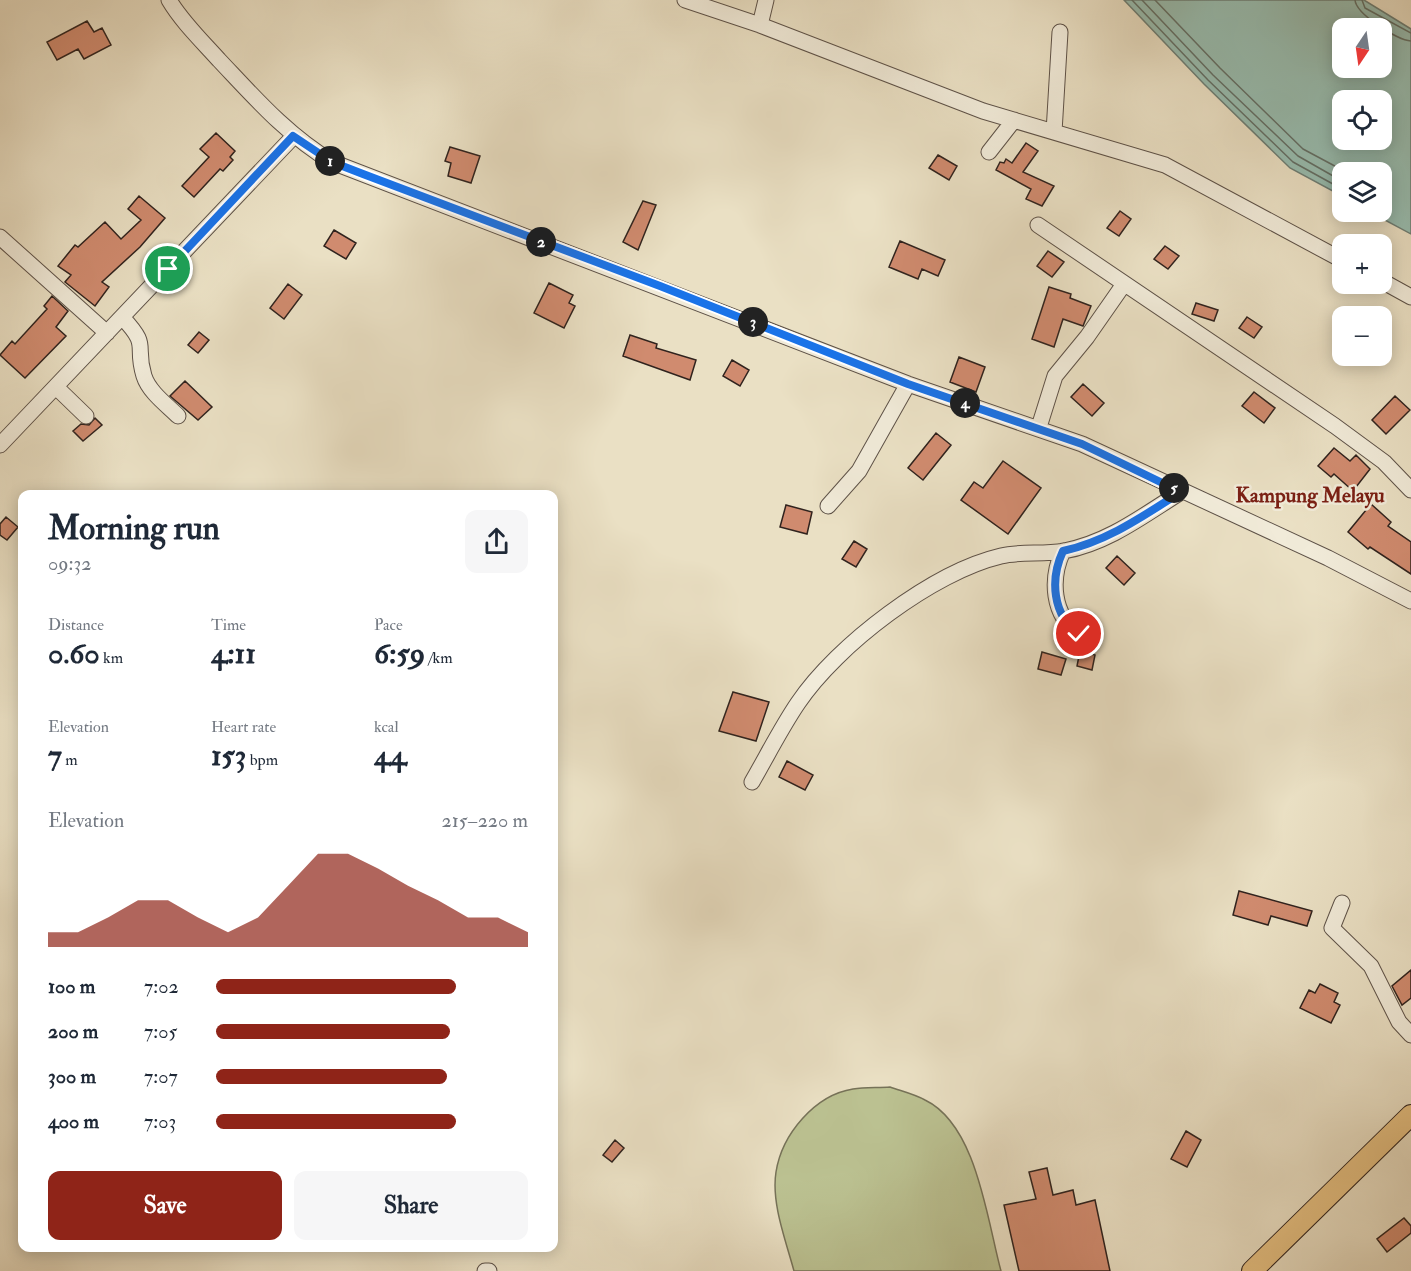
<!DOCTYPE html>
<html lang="en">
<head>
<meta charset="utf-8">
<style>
  :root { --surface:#fff; --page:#f6f6f7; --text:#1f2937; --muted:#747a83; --accent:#8f2418 }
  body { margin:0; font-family:"IM FELL Double Pica",serif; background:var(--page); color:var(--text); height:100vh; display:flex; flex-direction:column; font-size:22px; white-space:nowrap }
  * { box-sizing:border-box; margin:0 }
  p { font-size:20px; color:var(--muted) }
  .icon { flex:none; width:33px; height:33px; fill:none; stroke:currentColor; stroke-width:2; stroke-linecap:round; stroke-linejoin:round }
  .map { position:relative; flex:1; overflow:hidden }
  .details { position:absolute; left:18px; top:490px; width:540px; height:762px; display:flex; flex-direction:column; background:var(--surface); border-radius:12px; box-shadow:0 3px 15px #0003 }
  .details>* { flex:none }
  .needle { width:39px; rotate:193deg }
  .tools { position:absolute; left:1332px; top:18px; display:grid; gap:12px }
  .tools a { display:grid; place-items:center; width:60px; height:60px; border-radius:12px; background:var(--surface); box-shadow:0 3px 15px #0003; font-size:30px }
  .pin { position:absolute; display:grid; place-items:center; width:51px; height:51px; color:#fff; margin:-26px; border:3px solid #fff; border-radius:50%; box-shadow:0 2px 6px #0007 }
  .km { position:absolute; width:30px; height:30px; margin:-15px; border-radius:50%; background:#222; color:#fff; font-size:16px; line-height:30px; text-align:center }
  .round { display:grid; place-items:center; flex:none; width:63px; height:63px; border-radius:12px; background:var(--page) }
  .overview { display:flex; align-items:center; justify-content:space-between; height:102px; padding:0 30px }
  h1 { font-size:33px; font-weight:700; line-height:45px }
  .stats { display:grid; grid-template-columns:repeat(3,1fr); gap:9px; height:102px; padding:6px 30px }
  .stats div { display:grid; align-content:center }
  .stats b { font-size:30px; font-weight:700 }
  .stats small { font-size:16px; font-weight:400 }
  .stats p { font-size:16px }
  .chart { height:168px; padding:12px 30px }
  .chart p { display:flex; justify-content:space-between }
  .chart svg { width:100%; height:108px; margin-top:6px; fill:var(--accent); opacity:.7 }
  .cta { display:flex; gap:12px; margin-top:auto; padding:12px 30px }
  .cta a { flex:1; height:69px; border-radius:12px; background:var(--accent); color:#fff; font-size:24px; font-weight:700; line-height:69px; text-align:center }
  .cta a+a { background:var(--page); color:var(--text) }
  ul { padding:0 30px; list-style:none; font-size:20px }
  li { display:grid; grid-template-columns:96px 72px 1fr; align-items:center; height:45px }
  li i { height:15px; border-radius:8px; background:var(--accent) }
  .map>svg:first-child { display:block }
</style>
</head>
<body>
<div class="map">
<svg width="1411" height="1271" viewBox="0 0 1411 1271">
  <rect width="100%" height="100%" fill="#eae0c4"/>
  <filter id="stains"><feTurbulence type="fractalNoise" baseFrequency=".00333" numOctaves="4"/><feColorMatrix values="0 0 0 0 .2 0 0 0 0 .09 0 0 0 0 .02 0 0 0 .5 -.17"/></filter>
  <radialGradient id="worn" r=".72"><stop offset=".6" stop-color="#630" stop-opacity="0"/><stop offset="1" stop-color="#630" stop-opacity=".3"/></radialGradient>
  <path fill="#bbc191" stroke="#767258" stroke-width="1.5" d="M890 1087C901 1091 914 1094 925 1100 977 1125 987 1220 1001 1271H794C786 1241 771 1203 776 1172 782 1134 815 1095 853 1089 865 1087 878 1088 890 1087Z"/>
  <path fill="#98bdb0" stroke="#6e7f76" stroke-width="1.5" fill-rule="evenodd" d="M1124 0H1364L1411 29V234L1370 212H1382V172H1342V196L1290 168 1204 84ZM1342 28H1382V68H1342ZM1342 100H1382V140H1342Z"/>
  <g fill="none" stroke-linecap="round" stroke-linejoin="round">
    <path stroke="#647067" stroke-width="1.5" d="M1132 0 1208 80 1293 162 1342 189
      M1142 0 1213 75 1298 156 1342 181
      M1155 0 1220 68 1303 149 1346 172
      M1355 0C1356 14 1397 40 1411 41
      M1362 0 1365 8 1411 33"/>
  </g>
  <path fill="#d08b6f" stroke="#30231e" stroke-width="1.5" d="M87 21 94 32 102 28 111 45 84 59 78 49 57 60 47 42Z
    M216 133 235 151 230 157 233 160 223 171 220 169 194 197 182 186 209 157 200 149Z
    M1026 143 1038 151 1023 172 1054 186 1042 206 1026 199 1031 189 996 170 1000 162 1004 163 1006 159 1012 163Z
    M450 147 480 156 471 183 448 176 451 163 445 161Z
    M938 155 957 166 949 180 929 168Z
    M139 196 165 218 140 247 102 282 109 287 95 306 65 282 71 275 58 266 75 245 78 247 105 222 121 239 141 220 128 209Z
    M643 201 656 205 638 250 623 242Z
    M1120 211 1131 219 1119 236 1107 228Z
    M334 230 356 243 346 259 324 246Z
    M900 241 945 260 938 276 922 269 918 279 889 267Z
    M1165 246 1179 256 1168 269 1154 259Z
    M1048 251 1064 262 1052 277 1037 266Z
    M549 283 573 295 569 303 575 306 564 328 534 313Z
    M288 284 302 295 284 319 270 308Z
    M1049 287 1071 294 1070 298 1091 306 1083 326 1063 319 1054 347 1032 339Z
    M52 296 68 311 56 327 66 336 25 378 0 355 12 341 15 344 47 309 44 306Z
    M1196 303 1218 310 1214 321 1192 314Z
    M1247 317 1262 327 1254 338 1239 328Z
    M199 332 209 340 198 353 188 345Z
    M630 335 657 344 656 348 696 360 690 380 623 356Z
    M959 357 985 367 976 392 950 382Z
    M732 360 749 370 740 386 723 376Z
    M185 381 212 407 198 420 170 396Z
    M1083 384 1104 403 1092 416 1071 397Z
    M1254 392 1275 408 1264 423 1242 406Z
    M1395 396 1410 410 1386 434 1372 420Z
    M95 418 102 425 83 441 73 431 81 424 89 425Z
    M936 433 951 445 923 480 908 468Z
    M1334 448 1350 461 1356 455 1370 469 1353 491 1334 474 1331 477 1318 466Z
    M1003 461 1041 488 1008 534 961 500 974 482 983 488Z
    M1371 504 1391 522 1388 526 1411 542V574L1370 547 1368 549 1348 532Z
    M786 505 812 512 807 534 780 527Z
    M6 517 18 527 7 540 0 535V524Z
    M854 541 867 549 856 567 842 559Z
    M1117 556 1135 573 1124 585 1106 568Z
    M1080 651 1095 655 1092 670 1077 666Z
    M1042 652 1066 659 1061 675 1038 669Z
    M733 692 769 702 756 741 719 731Z
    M787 761 813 775 805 790 779 777Z
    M1239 891 1312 911 1307 926 1271 916 1268 925 1233 915Z
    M1411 970V998L1402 1005 1392 986Z
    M1320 984 1338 993 1334 1002 1340 1005 1331 1023 1300 1008 1309 990 1315 993Z
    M1186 1131 1201 1140 1187 1167 1171 1159Z
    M615 1140 624 1148 612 1162 603 1155Z
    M1047 1168 1053 1195 1073 1190 1076 1205 1095 1200 1110 1271H1019L1004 1205 1036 1199 1029 1172Z
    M1404 1218 1411 1226V1233L1387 1252 1377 1239Z"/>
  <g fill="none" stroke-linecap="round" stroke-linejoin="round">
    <defs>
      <path id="minor" d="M169 0C182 22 202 41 219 60 255 98 287 135 332 162L908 384 1082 444 1328 558 1411 601
        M685 0 760 25 983 111 1165 165 1342 260
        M760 25 766 0
        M1054 132 1060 32
        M989 152 1014 120
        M1038 225 1335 426 1384 462 1411 490
        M0 237 107 333
        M1382 281 1411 297
        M122 317C151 348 134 343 144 376 149 392 167 405 178 416
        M56 387 86 416
        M1039 427 1055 376 1087 337 1124 284
        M0 445 293 137
        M828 506 859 471 908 384
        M1063 551C1050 579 1052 615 1079 634
        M752 782C767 756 781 728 798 703 837 645 933 572 1001 556 1021 551 1043 555 1064 551 1108 543 1144 515 1181 492
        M1342 903 1332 928 1371 966 1399 1022 1411 1035
        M485 1271H489"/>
      <path id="major" d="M1252 1271 1411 1115"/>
    </defs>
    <use href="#minor" stroke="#5e5248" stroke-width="17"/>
    <use href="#major" stroke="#30231e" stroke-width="22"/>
    <use href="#minor" stroke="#f1ebd9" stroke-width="15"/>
    <use href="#major" stroke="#e5c082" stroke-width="20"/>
  </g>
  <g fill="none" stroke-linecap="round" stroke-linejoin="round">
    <defs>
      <path id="route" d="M168 269 293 136 332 162 363 174 660 286 908 384 1082 444 1181 492C1143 516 1108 541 1063 551 1050 579 1052 615 1079 634"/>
    </defs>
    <use href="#route" stroke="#fff" stroke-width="12"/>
    <use href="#route" stroke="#1a73e8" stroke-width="8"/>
  </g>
  <g text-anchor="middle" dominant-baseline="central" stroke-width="5" stroke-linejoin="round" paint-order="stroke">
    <g font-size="21" font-weight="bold" fill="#7a1f14" stroke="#f1ebd9">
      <text x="1310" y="495">Kampung Melayu</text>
    </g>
  </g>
  <rect width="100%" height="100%" filter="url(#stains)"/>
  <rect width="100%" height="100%" fill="url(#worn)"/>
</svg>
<div class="tools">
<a><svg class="needle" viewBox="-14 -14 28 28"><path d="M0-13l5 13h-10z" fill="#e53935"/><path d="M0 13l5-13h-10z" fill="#747a83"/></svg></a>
<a><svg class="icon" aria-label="locate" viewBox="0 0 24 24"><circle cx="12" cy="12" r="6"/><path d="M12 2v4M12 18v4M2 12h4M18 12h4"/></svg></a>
<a><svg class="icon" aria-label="layers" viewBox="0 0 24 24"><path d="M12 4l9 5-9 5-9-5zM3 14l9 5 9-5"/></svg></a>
<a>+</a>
<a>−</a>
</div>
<div class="pin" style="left:168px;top:269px;background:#1e9e55"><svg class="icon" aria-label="arrive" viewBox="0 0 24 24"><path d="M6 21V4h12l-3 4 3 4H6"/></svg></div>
<div class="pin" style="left:1079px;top:634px;background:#d93025"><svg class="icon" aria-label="check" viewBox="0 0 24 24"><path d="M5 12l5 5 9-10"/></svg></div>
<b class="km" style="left:330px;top:161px">1</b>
<b class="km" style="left:541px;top:242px">2</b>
<b class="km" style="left:753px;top:322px">3</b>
<b class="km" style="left:965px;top:403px">4</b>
<b class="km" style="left:1174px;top:488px">5</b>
<section class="details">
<div class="overview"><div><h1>Morning run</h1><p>09:32</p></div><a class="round"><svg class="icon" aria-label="share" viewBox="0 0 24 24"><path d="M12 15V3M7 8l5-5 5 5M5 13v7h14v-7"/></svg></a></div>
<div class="stats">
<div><p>Distance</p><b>0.60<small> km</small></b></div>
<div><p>Time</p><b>4:11</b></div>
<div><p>Pace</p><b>6:59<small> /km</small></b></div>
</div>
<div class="stats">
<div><p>Elevation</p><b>7<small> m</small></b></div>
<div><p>Heart rate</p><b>153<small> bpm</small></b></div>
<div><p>kcal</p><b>44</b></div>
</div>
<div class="chart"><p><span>Elevation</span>215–220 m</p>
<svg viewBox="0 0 160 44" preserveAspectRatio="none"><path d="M0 44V38L10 38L20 32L30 25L40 25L50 32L60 38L70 32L80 19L90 6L100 6L110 12L120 19L130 25L140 32L150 32L160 38V44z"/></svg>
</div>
<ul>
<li><b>100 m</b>7:02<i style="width:77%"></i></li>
<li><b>200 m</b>7:05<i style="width:75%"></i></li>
<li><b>300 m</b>7:07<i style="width:74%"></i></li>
<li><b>400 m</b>7:03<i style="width:77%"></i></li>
</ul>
<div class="cta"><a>Save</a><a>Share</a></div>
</section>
</div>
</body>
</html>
